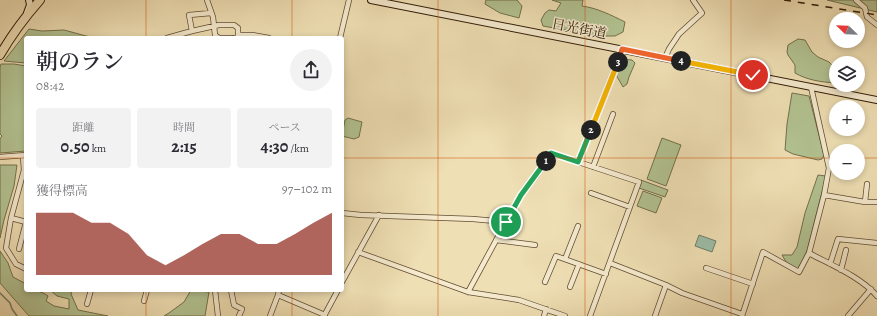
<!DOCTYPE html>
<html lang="ja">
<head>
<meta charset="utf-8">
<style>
  :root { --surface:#fff; --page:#f2f2f3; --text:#2b2b33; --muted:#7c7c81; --accent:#8f2418 }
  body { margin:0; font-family:Alegreya,"Noto Serif JP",serif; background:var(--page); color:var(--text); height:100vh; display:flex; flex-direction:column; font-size:15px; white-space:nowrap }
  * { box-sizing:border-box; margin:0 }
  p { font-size:13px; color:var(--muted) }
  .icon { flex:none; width:22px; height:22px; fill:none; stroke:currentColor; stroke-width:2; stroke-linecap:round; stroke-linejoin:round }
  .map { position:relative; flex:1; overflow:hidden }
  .drawer { position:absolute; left:24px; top:36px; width:320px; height:256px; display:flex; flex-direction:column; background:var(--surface); border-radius:4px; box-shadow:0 2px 6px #0003 }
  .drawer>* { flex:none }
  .needle { width:26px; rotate:293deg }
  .controls { position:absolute; left:829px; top:12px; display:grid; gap:8px }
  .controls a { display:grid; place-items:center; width:36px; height:36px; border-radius:50%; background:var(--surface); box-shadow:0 2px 6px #0003; font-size:20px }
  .pin { position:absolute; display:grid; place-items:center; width:34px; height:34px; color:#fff; margin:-17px; border:2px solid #fff; border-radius:50%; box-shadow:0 1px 4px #0007 }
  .km { position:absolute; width:20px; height:20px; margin:-10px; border-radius:50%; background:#222; color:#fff; font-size:11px; line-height:20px; text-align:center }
  .round { display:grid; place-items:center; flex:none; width:42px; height:42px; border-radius:21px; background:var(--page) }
  .summary { display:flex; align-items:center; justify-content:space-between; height:68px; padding:0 12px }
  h1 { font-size:22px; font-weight:600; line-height:30px }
  .metrics { display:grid; grid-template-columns:repeat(3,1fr); gap:6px; height:68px; padding:4px 12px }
  .metrics div { display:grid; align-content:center; border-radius:4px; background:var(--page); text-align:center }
  .metrics b { font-size:17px; font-weight:600 }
  .metrics small { font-size:11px; font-weight:400 }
  .metrics p { font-size:11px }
  .chart { height:112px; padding:8px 12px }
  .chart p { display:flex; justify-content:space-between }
  .chart svg { width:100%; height:72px; margin-top:4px; fill:var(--accent); opacity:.7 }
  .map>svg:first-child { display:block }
</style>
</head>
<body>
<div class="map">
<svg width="877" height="316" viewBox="0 0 877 316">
  <rect width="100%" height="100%" fill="#efdfb4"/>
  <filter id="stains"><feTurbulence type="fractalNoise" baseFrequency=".005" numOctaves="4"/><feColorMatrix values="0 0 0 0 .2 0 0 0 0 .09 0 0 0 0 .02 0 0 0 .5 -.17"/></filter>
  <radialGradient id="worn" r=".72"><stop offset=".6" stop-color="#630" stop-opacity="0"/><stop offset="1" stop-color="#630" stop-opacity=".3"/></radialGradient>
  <path fill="#b3c392" stroke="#72704c" d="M486 0H517L522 6 519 18 500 13 485 4Z
    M552 0H583L582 6C597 8 611 15 625 22L623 32 615 36H598L543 26 541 20 545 13 549 10 556 11 561 3Z
    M827 0H877V12Z
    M29 29 42 31 64 30 86 36 99 38H26V63L4 61Z
    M798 39 805 40 812 52 818 57 829 62 835 68 836 79 835 83C821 82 807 80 795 73V65L788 55 787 52 788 45Z
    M621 59 632 60 635 63 629 77 627 84 623 87 615 73Z
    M1 64H14L26 66V151L0 153V139L2 136 0 134V67Z
    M792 93 809 96 824 155 822 159 818 160 793 154 785 150 787 124Z
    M348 118 362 122 359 137 354 139 342 136 345 120Z
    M662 138 681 145 666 186 647 179Z
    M0 165H17L14 186 4 220 0 238Z
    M818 175 826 176 807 251 798 269 788 265 782 255H792L797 247 805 213Z
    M641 180 668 190 665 197 639 188Z
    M643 191 662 198 656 213 637 206Z
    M0 251 8 263 13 277 26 284V290C35 290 41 291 48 296L46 301 54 306 69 309V299L57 296 50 290H72L71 294 78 310 108 316H29L0 283Z
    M191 290 209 292 205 316H164L169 313 184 302Z"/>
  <path fill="#9bbda7" stroke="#717d67" d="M699 235 716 241 712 252 695 246Z"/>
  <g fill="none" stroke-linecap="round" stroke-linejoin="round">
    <path stroke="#717d67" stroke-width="1.5" d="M0 293 10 303 12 309 17 316"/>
    <defs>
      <path id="street" d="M207 0 213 17 215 35 219 38H232
        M856 0 865 8 867 17 877 25
        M192 31 189 15 211 13
        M238 35H253L269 38
        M167 38 192 31 219 25H234L238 28V38H234
        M340 38 349 0
        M665 58 669 49 679 34 702 13 693 0
        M23 156 24 170 11 218 6 248 16 264 26 269
        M0 157 26 155
        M578 162 622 49
        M593 167 613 114
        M867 184 865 202H877
        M591 193 630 207
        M824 195 865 202
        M342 213 361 215 473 219 506 222 521 195 536 176 551 153 639 182 590 316
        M11 218 26 222
        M496 240 535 245
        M19 249 26 222
        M358 252 468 292 519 300 565 316
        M809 253C831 265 861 277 877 296
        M565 259 578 226
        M610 263 666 285 655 316
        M830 264 838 239 877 243
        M706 268 753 284
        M841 270 846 250
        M342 282 379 215
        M545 282 556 256 606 274
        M666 285 682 293 742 314
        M570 287 579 264
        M215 290 218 316
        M231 290 234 305 242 309 239 316
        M468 292 506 222
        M278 295 325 315
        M144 301 147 290
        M87 304 91 290
        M270 316 278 295 279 290
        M324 316 338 290
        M544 316 546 309
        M742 316 763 252 799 272 809 253 824 195 829 168 811 87
        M848 316 871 289"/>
      <path id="secondary" d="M371 0 877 100
        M27 13 30 5 29 0"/>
      <path id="highway" d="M0 55C11 36 25 17 40 0"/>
    </defs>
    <use href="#street" stroke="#604d32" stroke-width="6"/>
    <use href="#secondary" stroke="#311c06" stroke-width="8"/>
    <use href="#highway" stroke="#311c06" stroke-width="10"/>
    <use href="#street" stroke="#f5eace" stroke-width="4.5"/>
    <use href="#secondary" stroke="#f5eace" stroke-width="6"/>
    <use href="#highway" stroke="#efdfb4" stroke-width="8"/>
    <path stroke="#311c06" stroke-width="1.5" stroke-dasharray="7 7" stroke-linecap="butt" d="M784 0 877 15"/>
  </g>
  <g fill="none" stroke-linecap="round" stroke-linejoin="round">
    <defs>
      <path id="split-1" d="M506 222 521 195 546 161"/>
      <path id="split-2" d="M546 161 551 153 578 162 591 130"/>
      <path id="split-3" d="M591 130 618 62"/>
      <path id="split-4" d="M618 62 622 49 681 61"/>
      <path id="split-5" d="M681 61 753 75"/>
    </defs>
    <use href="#split-1" stroke="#fff" stroke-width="8"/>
    <use href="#split-2" stroke="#fff" stroke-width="8"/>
    <use href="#split-3" stroke="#fff" stroke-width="8"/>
    <use href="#split-4" stroke="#fff" stroke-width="8"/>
    <use href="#split-5" stroke="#fff" stroke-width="8"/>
    <use href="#split-1" stroke="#22a559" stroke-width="5"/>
    <use href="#split-2" stroke="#22a559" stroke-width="5"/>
    <use href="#split-3" stroke="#f5b400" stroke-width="5"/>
    <use href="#split-4" stroke="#f0652b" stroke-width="5"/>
    <use href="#split-5" stroke="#f5b400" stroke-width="5"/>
  </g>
  <path fill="none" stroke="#d6530b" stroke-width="1" stroke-opacity="0.55" d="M146 0V38M292 0V38M438 0V316M585 0V316M731 0V316M0 158H26M342 158H836M858 158H877M146 290V316M292 290V316"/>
  <g text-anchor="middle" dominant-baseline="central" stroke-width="3" stroke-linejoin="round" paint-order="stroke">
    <g font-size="14" fill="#311c06" stroke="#f5eace">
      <text transform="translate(579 29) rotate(11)">日光街道</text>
    </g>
  </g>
  <rect width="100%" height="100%" filter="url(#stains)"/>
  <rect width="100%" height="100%" fill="url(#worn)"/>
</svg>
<div class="controls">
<a><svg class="needle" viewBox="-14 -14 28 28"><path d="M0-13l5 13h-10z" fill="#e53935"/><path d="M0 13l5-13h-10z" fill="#7c7c81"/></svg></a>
<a><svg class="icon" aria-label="layers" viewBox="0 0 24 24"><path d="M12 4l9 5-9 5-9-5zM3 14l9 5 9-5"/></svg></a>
<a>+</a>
<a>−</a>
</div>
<div class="pin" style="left:506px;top:222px;background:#1e9e55"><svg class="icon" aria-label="arrive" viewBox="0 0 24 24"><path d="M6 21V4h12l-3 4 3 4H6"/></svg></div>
<div class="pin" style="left:753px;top:75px;background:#d93025"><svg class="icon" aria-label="check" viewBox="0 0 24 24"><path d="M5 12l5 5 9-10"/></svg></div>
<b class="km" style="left:546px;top:161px">1</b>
<b class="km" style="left:591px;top:130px">2</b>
<b class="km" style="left:618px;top:62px">3</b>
<b class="km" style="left:681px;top:61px">4</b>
<section class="drawer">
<div class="summary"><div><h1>朝のラン</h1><p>08:42</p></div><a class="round"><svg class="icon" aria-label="share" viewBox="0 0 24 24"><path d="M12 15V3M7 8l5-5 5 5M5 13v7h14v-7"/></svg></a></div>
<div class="metrics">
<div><p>距離</p><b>0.50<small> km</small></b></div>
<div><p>時間</p><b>2:15</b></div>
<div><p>ペース</p><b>4:30<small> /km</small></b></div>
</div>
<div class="chart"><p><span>獲得標高</span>97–102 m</p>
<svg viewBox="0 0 160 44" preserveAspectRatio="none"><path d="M0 44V6L10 6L20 6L30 12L40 12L50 19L60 32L70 38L80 32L90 25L100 19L110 19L120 25L130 25L140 19L150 12L160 6V44z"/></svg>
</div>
</section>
</div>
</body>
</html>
